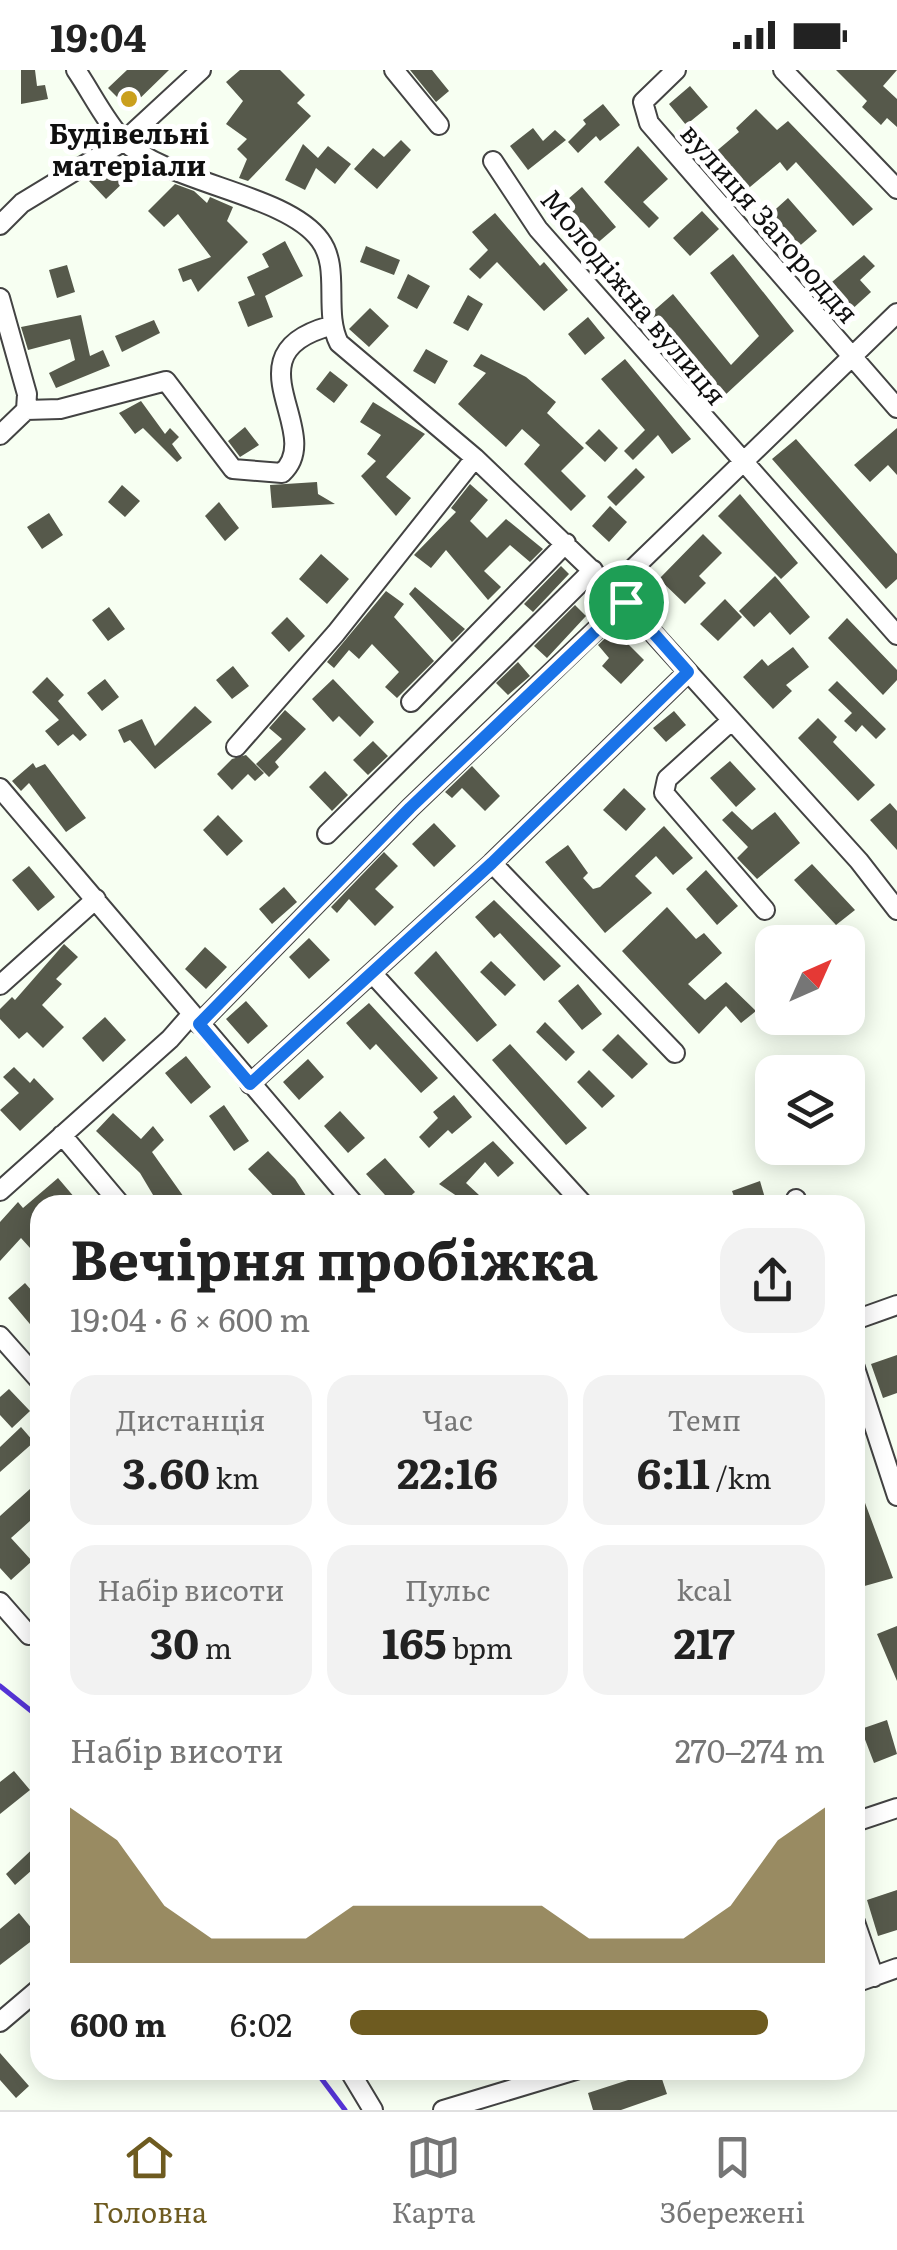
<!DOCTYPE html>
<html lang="uk">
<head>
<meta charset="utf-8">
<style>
  :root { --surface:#fff; --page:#f2f2f2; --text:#222; --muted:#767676; --line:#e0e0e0; --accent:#6e5b20 }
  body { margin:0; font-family:Literata,serif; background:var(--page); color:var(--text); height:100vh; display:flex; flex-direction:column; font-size:38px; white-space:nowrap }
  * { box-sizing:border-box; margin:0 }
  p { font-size:32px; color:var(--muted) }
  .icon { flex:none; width:55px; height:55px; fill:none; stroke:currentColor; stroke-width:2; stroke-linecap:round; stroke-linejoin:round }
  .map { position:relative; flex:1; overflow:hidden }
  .drawer { position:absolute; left:30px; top:1125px; width:835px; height:885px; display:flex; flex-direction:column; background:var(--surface); border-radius:30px; box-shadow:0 5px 25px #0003 }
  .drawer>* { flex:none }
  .needle { width:65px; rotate:45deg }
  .buttons { position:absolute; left:755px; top:855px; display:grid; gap:20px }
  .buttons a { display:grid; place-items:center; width:110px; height:110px; border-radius:20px; background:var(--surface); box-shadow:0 5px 25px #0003; font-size:50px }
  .pin { position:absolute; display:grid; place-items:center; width:85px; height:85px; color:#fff; margin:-42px; border:5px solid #fff; border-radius:50%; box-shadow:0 2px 10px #0007 }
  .round { display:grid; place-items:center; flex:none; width:105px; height:105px; border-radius:30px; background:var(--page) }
  .head { display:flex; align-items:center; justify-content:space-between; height:170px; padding:0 40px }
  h1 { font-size:55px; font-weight:700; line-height:75px }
  .figures { display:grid; grid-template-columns:repeat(3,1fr); gap:15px; height:170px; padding:10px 40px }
  .figures div { display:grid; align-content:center; border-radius:25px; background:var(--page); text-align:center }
  .figures b { font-size:42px; font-weight:700 }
  .figures small { font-size:28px; font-weight:400 }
  .figures p { font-size:28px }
  .chart { height:280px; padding:20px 40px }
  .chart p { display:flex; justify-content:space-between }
  .chart svg { width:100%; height:180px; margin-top:10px; fill:var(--accent); opacity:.7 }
  ul { padding:0 40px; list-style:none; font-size:32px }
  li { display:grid; grid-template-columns:160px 120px 1fr; align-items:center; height:75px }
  li i { height:25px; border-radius:12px; background:var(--accent) }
  .status { display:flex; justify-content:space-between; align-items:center; height:70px; padding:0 50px; background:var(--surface); direction:ltr }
  .status svg { height:28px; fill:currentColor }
  .tab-bar { display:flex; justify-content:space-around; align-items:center; height:140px; border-top:2px solid var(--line); background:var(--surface); font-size:28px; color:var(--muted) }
  .tab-bar a { display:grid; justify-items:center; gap:5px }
  .tab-bar .current { color:var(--accent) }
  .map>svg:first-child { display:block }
</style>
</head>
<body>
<div class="status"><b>19:04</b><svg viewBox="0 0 49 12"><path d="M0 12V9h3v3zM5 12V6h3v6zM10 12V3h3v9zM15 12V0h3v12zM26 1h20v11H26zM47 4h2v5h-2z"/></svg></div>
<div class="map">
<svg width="897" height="2040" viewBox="0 0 897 2040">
  <rect width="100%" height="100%" fill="#f7fff2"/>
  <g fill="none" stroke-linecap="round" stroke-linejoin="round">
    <path stroke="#5535d6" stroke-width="5" d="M0 1616 40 1648
      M315 2000 345 2040"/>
  </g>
  <path fill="#56594b" d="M21 0H35L37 16 45 15 48 29 21 34Z
    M127 0H169L129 39 108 18Z
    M240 0H280L305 25 297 33 311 46 248 111 239 108 247 89 237 79 247 69 226 54 243 31 226 12Z
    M410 0H432L449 21 436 32Z
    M836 0H897L883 16 897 29V57L887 48 881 55 862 37 867 31Z
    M690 16 708 37 686 55 669 34Z
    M603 34 620 55 600 71 596 66 578 83 568 72 586 54 583 50Z
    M756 39 777 60 788 51 873 139 853 156 796 92 787 101 780 92 744 122 713 84 739 62 736 58Z
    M533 58 543 71 555 60 566 70 528 100 510 76Z
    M401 70 411 80 377 119 354 99 373 78 384 87Z
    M303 74 318 88 328 76 351 94 335 114 316 98 305 120 285 110Z
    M638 76 668 109 643 132 659 148 649 158 604 112Z
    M112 93 127 109 106 129 89 111Z
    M175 114 194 121 207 133 210 127 233 137 227 151 248 172 198 222 191 209 183 212 178 199 211 187 178 144 164 157 148 141Z
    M582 117 616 157 594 176 560 136Z
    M788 128 817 161 796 179 767 147Z
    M702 141 719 159 690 186 673 168Z
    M495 143 540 196 544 192 568 220 544 241 497 192 480 209 469 199 488 180 472 162Z
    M285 171 303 206 265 226 273 247 248 257 238 232 255 225 247 207 269 197 262 184Z
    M366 176 400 190 394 205 360 192Z
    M733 184 794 261 723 327 650 244 673 224 731 295 759 266 710 203Z
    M864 185 875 196 860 210 871 222 849 242 826 217Z
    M67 195 75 222 57 228 49 200Z
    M408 204 430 216 417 239 397 228Z
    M468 225 483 234 468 261 453 253Z
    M370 238 389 256 369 277 349 259Z
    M81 245 90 286 103 280 110 296 56 318 49 303 75 290 70 269 28 280 21 257Z
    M588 247 605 268 585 285 568 264Z
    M154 250 160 263 122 282 115 266Z
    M426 279 448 291 435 314 413 301Z
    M481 284 526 307 556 332 547 343 584 378 561 401 586 426 571 441 524 394 540 375 522 359 506 377 458 334 486 303 473 296Z
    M625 289 691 369 672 384 658 365 633 390 624 381 645 360 601 309Z
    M330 301 348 315 334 333 316 319Z
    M141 331 165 364 170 358 179 367 172 374 182 388 177 392 143 358 135 364 119 343Z
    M373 332 425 364 386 407 411 428 396 446 361 406 376 391 367 384 381 365 360 352Z
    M245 357 259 375 240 387 228 371Z
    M897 358V405L888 395 870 412 854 395Z
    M599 359 618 378 605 392 585 373Z
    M796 369 897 484V509L886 519 772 389Z
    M636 398 645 407 616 436 607 427Z
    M317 412 318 424 335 434 272 438 270 415Z
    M470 414 488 430 470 451 487 468 506 449 543 479 530 492 510 475 484 501 501 517 488 530 446 480 431 498 414 485 456 442 451 438Z
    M122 415 140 431 125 447 108 432Z
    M740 424 798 493 781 509 718 446Z
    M219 432 239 458 225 471 205 446Z
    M610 436 627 452 609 472 592 456Z
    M49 443 63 465 42 479 27 457Z
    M703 464 722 483 699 506 706 513 685 534 659 509Z
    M321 484 349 509 327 534 299 509Z
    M561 496 569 504 533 542 524 534Z
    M775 506 810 547 790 565 770 542 754 557 739 541Z
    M415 517 465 559 452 572 409 524Z
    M386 521 404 534 394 547 434 591 397 628 385 617 399 602 372 574 359 589 349 580 334 598 327 592Z
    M725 529 742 547 718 571 700 554Z
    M575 535 586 546 547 588 534 576Z
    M109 537 125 559 108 571 92 550Z
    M287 547 305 566 289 582 271 563Z
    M847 548 897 600V610L883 625 828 568Z
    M614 560 644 590 621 614 602 596 609 588 598 575Z
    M793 577 809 597 786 615 792 621 773 639 743 607 762 589 768 596Z
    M518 592 530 606 508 625 496 613Z
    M233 596 249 616 232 629 216 610Z
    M47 607 64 625 58 631 87 665 80 671 73 664 58 676 45 661 59 650 32 622Z
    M105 609 119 627 102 641 87 623Z
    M333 609 374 652 360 667 339 646 333 652 312 629Z
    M837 611 886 659 876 669 862 655 856 662 844 651 852 643 828 620Z
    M195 636 212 652 155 699 130 670 124 673 118 660 142 649 155 676Z
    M285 640 306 659 275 692 279 697 269 707 256 694 282 669 269 658Z
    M674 641 686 655 666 672 653 658Z
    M818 648 837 667 833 672 875 715 858 731 798 668Z
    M373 671 388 686 368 705 353 690Z
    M246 685 264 703 255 711 248 704 232 720 217 704 232 689Z
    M730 691 756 719 736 737 710 708Z
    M33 693 36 698 45 694 86 748 66 762 29 713 21 721 12 711Z
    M472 696 500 726 485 741 462 718 452 728 445 722Z
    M325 701 348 725 332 741 309 717Z
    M624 718 646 739 626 761 603 740Z
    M890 733 897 741V780L870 750Z
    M732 741 752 760 775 742 800 773 757 809 737 788 748 777 722 750Z
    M218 745 243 771 227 786 203 760Z
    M434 753 456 776 434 797 412 774Z
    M664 756 693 788 673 805 656 786 635 806 652 823 605 863 545 792 568 775 588 803 583 808 593 819 600 817Z
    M384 782 398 796 375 819 394 837 375 856 349 829 337 843 331 837Z
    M812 794 855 840 836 855 794 810Z
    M29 796 55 827 38 841 12 810Z
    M706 800 738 836 717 855 686 819Z
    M284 817 297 832 272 854 259 839Z
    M494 830 561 896 544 911 500 863 494 868 475 847Z
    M667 837 696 869 704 863 722 883 688 914 705 930 726 912 756 941 741 953 726 936 699 964 622 881Z
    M309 868 330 890 309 909 289 887Z
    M64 874 78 887 56 909 62 914 42 935 64 957 43 978 27 962 19 969 0 949V939L12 927 15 930Z
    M205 877 227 897 206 919 185 899Z
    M436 881 497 955 477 972 414 903Z
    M491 891 516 915 505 926 480 902Z
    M578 914 602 944 582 960 558 931Z
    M246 931 268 956 248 974 226 949Z
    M369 933 438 1008 421 1023 376 974 370 980 346 953Z
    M105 947 126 970 103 992 82 968Z
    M545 952 575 982 566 991 536 962Z
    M618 964 648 994 632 1009 602 980Z
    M510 974 587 1058 566 1075 492 990Z
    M186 986 211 1017 191 1034 165 1003Z
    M308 989 324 1007 299 1030 283 1012Z
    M14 997 30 1013 34 1008 54 1029 20 1061 0 1040 19 1023 3 1007Z
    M589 1000 615 1026 602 1038 577 1012Z
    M454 1025 472 1047 452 1064 448 1060 429 1078 419 1067 438 1048 433 1042Z
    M224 1035 249 1071 234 1081 209 1046Z
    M340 1041 365 1068 348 1083 324 1056Z
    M113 1043 141 1069 153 1056 164 1070 152 1082 186 1130 179 1135H159L140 1103 96 1061Z
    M493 1071 514 1093 498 1107 485 1092 466 1113 479 1125 470 1135 439 1114Z
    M268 1081 295 1109 312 1135H282L248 1099Z
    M385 1088 415 1122 401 1135H394L366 1104Z
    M58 1108 81 1135H40V1189L21 1168 0 1191V1152L18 1132 23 1138Z
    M760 1111 767 1135H737L732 1121Z
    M25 1213 40 1230V1266L8 1228Z
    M897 1285V1323L883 1328 871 1294Z
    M9 1319 30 1341 12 1358 0 1345V1327Z
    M21 1357 34 1372 0 1402V1377Z
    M855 1406 893 1508 861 1517 855 1496Z
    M40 1416V1442L11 1468 32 1491 11 1510 0 1498V1446L30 1419 33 1423Z
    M897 1556V1611L877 1564Z
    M887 1650 897 1684 874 1693 861 1659Z
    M14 1701 30 1720 0 1744V1712Z
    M40 1772V1793L15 1815 6 1804Z
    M897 1820V1860L878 1866 867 1830Z
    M19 1843 38 1866 0 1895V1859Z
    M0 1983 29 2016 16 2028 0 2010Z
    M659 2000 667 2024 621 2040H593L588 2023Z"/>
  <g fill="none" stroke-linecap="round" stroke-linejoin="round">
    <defs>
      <path id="minor" d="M76 0C91 22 105 51 123 70 167 114 286 123 320 170 341 198 323 241 339 273L475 388 625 532 859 791 897 840
        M394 0 439 55
        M676 0 643 32 649 53 897 338
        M783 0 897 119
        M493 91 538 159 897 565
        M0 155 22 133 124 71 201 0
        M0 228 27 324 26 340 0 365
        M26 340 60 339 166 311 233 399 282 403C327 362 226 284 330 256
        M612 519 897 243
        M411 632 566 473
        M731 651 667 709 664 723 765 840
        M236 677 336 563 475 388
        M0 718 355 1135
        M327 764 593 500
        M492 793 675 983
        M372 903 584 1135
        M0 915 96 829
        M199 954 410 738 625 532
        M250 1014 492 793 688 602
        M62 1065 121 1135
        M0 1121 170 969 192 944
        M796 1129 798 1135
        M855 1250 897 1235
        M0 1266 40 1311
        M855 1298 897 1426
        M0 1532 29 1565
        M855 1752 897 1738
        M855 1852 874 1907
        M855 1913 897 1898
        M0 1952 40 1918
        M349 2000 373 2040
        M443 2040 576 2000"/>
    </defs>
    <use href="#minor" stroke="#434343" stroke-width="22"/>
    <use href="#minor" stroke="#fff" stroke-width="18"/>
  </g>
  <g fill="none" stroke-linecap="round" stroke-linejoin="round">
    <defs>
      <path id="route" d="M626 532 688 602 492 793 250 1014 199 954 410 738Z"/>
    </defs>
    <use href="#route" stroke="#fff" stroke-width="20"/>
    <use href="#route" stroke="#1a73e8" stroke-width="12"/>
  </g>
  <circle fill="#caa01d" stroke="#fff" stroke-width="4" cx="129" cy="29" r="10"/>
  <g text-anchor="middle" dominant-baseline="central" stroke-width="10" stroke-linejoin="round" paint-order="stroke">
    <g font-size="28" font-weight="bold" fill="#101010" stroke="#fff">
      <text x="129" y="62">Будівельні<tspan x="129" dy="32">матеріали</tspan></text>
    </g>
    <g font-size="28" fill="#101010" stroke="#fff">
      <text transform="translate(771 152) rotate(49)">вулиця Загороддя</text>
      <text transform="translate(635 226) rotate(50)">Молодіжна вулиця</text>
    </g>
  </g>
</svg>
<div class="buttons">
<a><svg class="needle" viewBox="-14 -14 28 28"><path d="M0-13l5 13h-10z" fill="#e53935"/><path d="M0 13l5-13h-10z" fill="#767676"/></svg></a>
<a><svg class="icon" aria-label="layers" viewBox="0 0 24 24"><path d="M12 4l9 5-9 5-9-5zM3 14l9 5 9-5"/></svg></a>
</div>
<div class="pin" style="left:626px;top:532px;background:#1e9e55"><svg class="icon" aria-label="arrive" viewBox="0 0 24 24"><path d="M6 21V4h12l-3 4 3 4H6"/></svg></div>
<section class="drawer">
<div class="head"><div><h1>Вечірня пробіжка</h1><p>19:04 · 6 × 600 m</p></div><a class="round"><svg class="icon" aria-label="share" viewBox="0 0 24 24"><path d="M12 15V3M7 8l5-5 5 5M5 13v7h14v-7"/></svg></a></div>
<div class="figures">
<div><p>Дистанція</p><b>3.60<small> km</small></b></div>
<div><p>Час</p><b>22:16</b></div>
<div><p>Темп</p><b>6:11<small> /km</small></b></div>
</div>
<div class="figures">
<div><p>Набір висоти</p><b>30<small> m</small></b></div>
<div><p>Пульс</p><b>165<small> bpm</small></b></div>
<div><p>kcal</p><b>217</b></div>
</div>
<div class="chart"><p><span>Набір висоти</span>270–274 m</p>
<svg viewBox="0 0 160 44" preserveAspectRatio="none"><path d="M0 44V6L10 14L20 30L30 38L40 38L50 38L60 30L70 30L80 30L90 30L100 30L110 38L120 38L130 38L140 30L150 14L160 6V44z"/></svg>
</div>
<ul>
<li><b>600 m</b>6:02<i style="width:88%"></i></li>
</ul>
</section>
</div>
<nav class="tab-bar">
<a class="current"><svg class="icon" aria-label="home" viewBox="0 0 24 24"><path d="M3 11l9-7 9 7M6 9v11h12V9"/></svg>Головна</a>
<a><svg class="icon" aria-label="map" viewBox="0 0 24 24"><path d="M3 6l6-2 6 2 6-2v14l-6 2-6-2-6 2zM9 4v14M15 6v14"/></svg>Карта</a>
<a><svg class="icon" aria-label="saved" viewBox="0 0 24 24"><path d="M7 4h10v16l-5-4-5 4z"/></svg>Збережені</a>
</nav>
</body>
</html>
